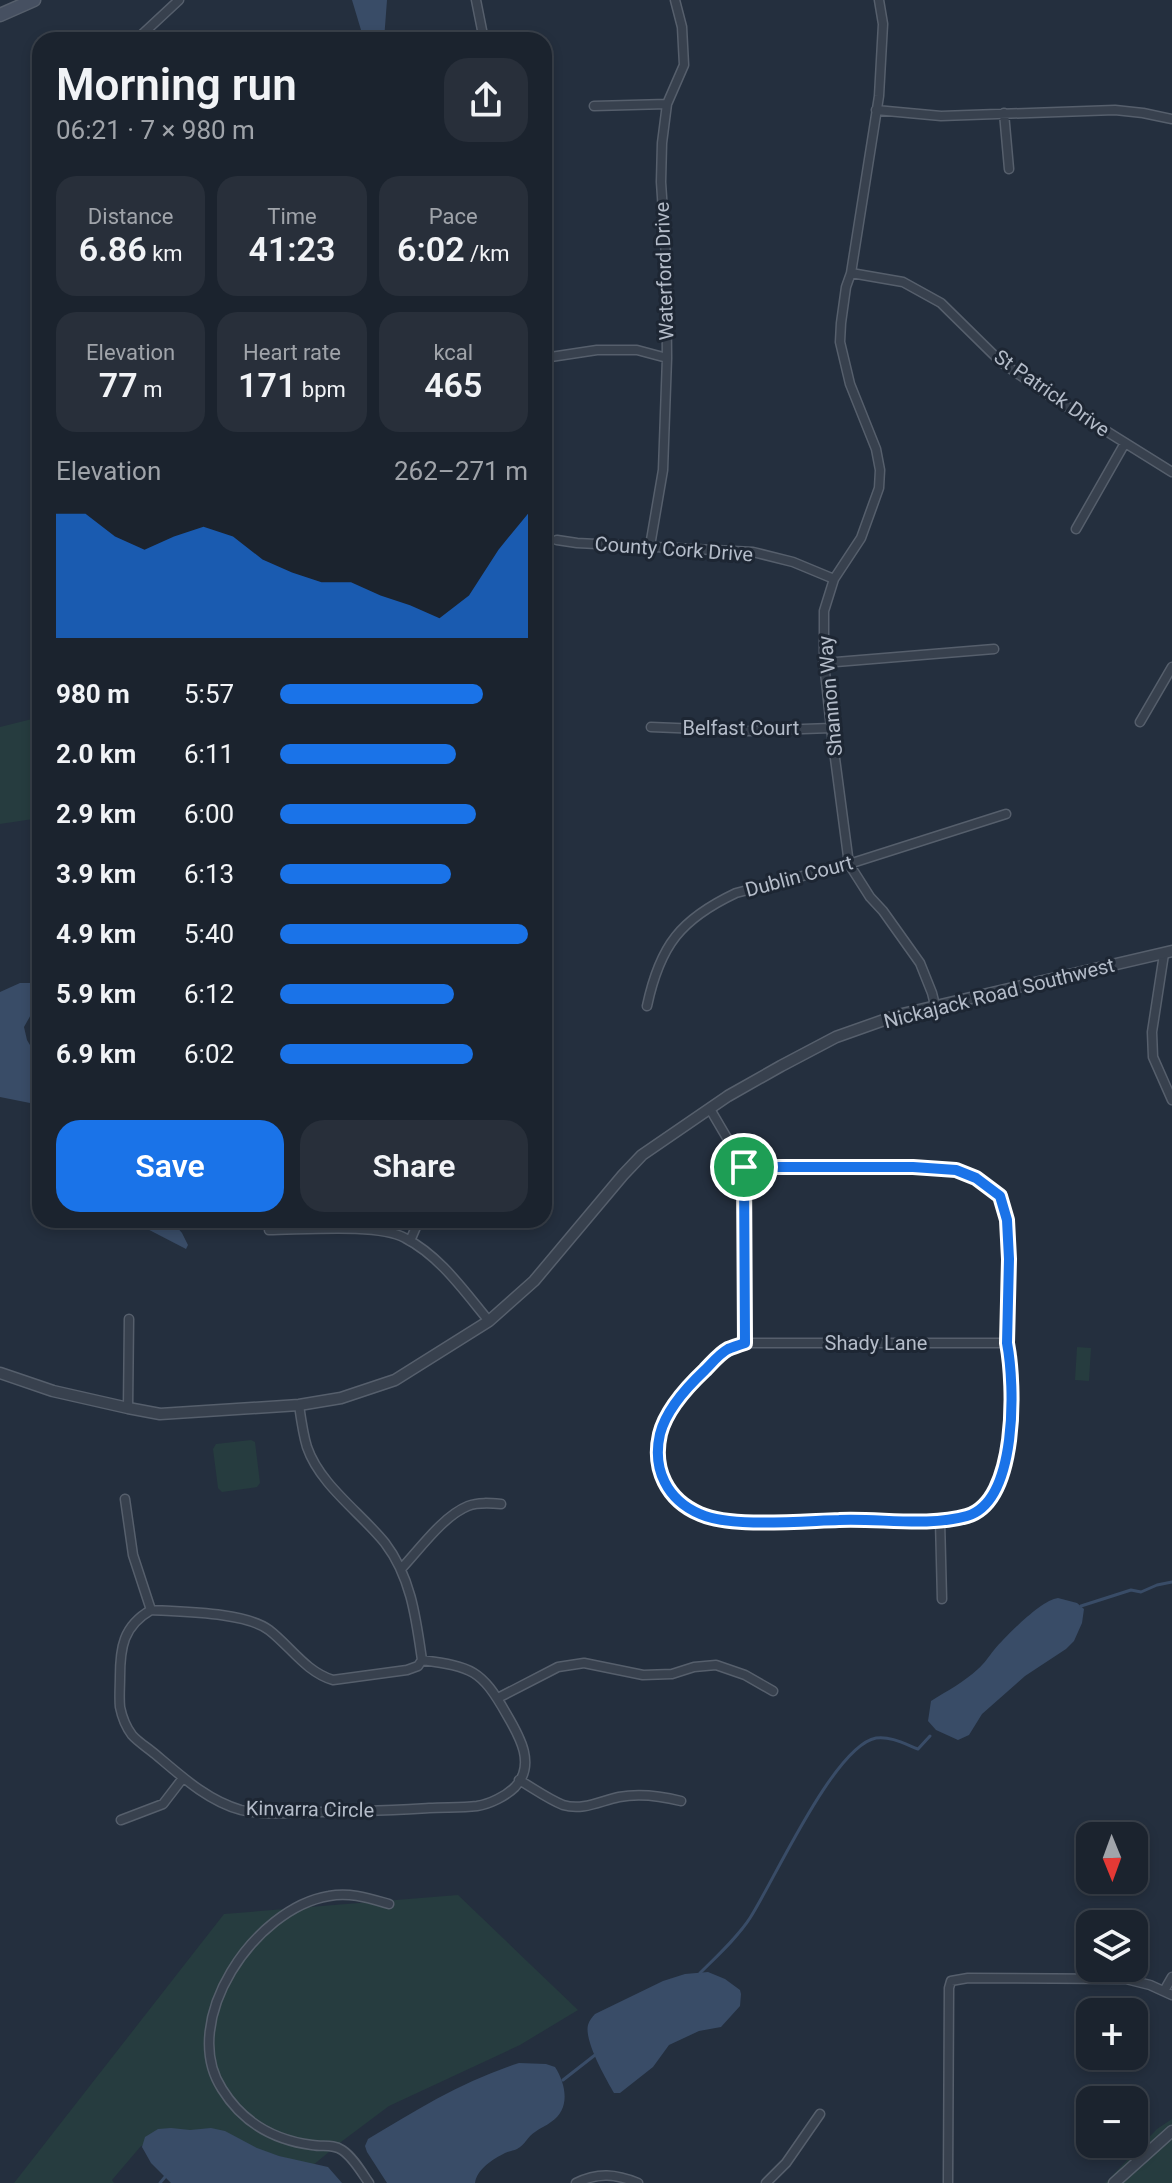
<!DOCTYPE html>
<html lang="en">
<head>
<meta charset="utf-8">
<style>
  :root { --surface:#1b232e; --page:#282f3a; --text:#f1f3f6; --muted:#a0a4aa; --line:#39404a; --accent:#1a73e8 }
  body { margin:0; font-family:Roboto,sans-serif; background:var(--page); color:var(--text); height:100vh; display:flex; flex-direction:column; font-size:30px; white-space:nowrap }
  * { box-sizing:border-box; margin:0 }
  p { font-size:26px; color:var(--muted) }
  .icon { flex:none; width:44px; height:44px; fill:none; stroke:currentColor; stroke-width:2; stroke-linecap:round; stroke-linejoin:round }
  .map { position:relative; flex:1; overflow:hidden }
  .panel { position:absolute; left:32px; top:32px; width:520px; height:1196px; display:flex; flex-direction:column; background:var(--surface); border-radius:24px; box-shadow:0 4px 12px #0003,0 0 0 2px var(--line) }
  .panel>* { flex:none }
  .needle { width:52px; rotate:179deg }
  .tools { position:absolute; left:1076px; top:1822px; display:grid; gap:16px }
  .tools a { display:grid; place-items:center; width:72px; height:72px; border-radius:16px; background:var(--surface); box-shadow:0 4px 12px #0003,0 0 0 2px var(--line); font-size:40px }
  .pin { position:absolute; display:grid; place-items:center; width:68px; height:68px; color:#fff; margin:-34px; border:4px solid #fff; border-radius:50%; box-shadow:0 2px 8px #0007 }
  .round { display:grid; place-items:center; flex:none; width:84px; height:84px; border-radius:24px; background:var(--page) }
  .headline { display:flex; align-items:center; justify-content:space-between; height:136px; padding:0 24px }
  h1 { font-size:44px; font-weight:600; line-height:60px }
  .stats { display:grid; grid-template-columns:repeat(3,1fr); gap:12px; height:136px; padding:8px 24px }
  .stats div { display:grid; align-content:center; border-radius:20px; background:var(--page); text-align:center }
  .stats b { font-size:34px; font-weight:600 }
  .stats small { font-size:22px; font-weight:400 }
  .stats p { font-size:22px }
  .chart { height:224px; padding:16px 24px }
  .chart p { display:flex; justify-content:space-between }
  .chart svg { width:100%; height:144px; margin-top:8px; fill:var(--accent); opacity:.7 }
  .button { display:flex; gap:16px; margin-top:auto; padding:16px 24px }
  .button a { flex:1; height:92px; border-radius:24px; background:var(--accent); color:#fff; font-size:32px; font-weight:600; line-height:92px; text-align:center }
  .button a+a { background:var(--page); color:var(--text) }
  ul { padding:0 24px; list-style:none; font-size:26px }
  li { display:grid; grid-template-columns:128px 96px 1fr; align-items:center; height:60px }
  li i { height:20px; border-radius:10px; background:var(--accent) }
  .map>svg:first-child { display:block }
</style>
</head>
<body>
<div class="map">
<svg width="1172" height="2183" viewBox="0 0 1172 2183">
  <rect width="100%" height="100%" fill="#242f3e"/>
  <path fill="#263c3f" d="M40 717V818L0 824V727Z
    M1077 1347 1091 1348 1089 1381 1075 1380Z
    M251 1440 255 1442 260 1483 257 1487 222 1492 218 1488 213 1449 216 1444Z
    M458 1895 578 2010 520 2045 389 2106 341 2142 312 2166 209 2135 141 2146 112 2180 114 2183H14L224 1914Z
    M1172 2119V2183H1105L1157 2129Z"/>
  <path fill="#394c67" d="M352 0H387L384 40H364Z
    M20 983H35L40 987 38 1002 24 1027 27 1040 40 1062V1105L0 1097V992Z
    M130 1220H171L182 1233 188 1245 186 1249Z
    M1058 1598 1077 1603 1084 1609 1082 1623 1074 1641 1066 1649 1025 1676 982 1714 969 1735 958 1740 936 1730 928 1721 931 1701C947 1691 964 1682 978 1669 985 1663 989 1656 994 1650 1006 1636 1041 1600 1058 1598Z
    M708 1972 725 1979 740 1990 741 1994 740 2006 721 2027 699 2031 669 2045 653 2067 620 2093H614C606 2079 584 2041 588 2025 589 2021 592 2017 595 2014L663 1981 685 1974Z
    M519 2063 546 2064 555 2067C566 2084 571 2109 551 2122 546 2126 540 2128 535 2132 528 2136 525 2145 517 2149 513 2151 509 2151 505 2153 493 2159 477 2169 475 2183H387L367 2152 365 2146 368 2139C418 2109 463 2081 519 2063Z
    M171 2128 190 2130 211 2128 225 2131 257 2148 279 2156 328 2167 342 2183H171L151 2163 142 2147 145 2137 158 2129Z"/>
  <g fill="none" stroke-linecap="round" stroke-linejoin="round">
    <path stroke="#394c67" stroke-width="3" d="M1081 1606 1131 1590 1141 1592 1157 1585 1172 1582
      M700 1973C717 1956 737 1938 750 1918 774 1881 834 1746 876 1738 891 1736 905 1744 918 1749L930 1736
      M563 2080 595 2055
      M160 2183 165 2177"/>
    <defs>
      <path id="minor" d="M476 0 484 40
        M879 0 883 24 879 96 851 273 846 287 841 323 840 342 850 384 876 449 880 470 879 488 861 538 834 579 824 611V663L831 728 849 864 870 897 883 911 920 963 932 993 935 1005
        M136 40 179 0
        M594 106 667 104
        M876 110 941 116 1115 110 1143 113 1172 119
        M1004 113 1009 169
        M851 273 903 282 941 303 1001 362 1050 396 1172 472
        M544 358 597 350H637L667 358
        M1076 529 1125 443
        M557 540 577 543 753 552 793 562 834 579
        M650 546 663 470 667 358 666 257 661 182 662 143 667 104 684 65 682 27 675 0
        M824 663 994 649
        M1140 722 1172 667
        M651 727 749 731 831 728
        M1164 954 1152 1032 1153 1057 1172 1100
        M647 1006C660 945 681 919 736 893L849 864 1006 814
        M710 1109 744 1167C782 1169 821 1168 859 1168 895 1168 946 1160 978 1180 985 1184 997 1191 1001 1198 1019 1234 1004 1302 1007 1343 1009 1380 1015 1419 1006 1457 1002 1476 996 1498 979 1510 956 1527 858 1519 824 1520 794 1521 724 1526 698 1513 693 1511 688 1506 683 1503 631 1466 670 1403 705 1369 712 1363 719 1354 728 1349 733 1347 739 1345 745 1343H1007
        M744 1167 745 1343
        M269 1230C302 1230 378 1223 405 1238 440 1256 464 1291 489 1321
        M410 1241 419 1220
        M299 1405C301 1419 303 1434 307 1447 320 1485 361 1513 385 1543 411 1577 416 1618 422 1660
        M128 1408 129 1319
        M125 1499 133 1555 151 1610
        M940 1520 942 1599
        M401 1569C419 1550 443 1516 468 1506 478 1502 490 1503 501 1504
        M151 1610C181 1612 245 1612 269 1630 290 1646 306 1672 333 1680L407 1670 418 1666 422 1660C472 1667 481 1669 507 1715 520 1737 536 1765 515 1787 506 1796 490 1804 477 1806 461 1808 445 1807 429 1808 392 1810 356 1812 320 1812 294 1812 266 1816 241 1810 208 1801 181 1776 155 1754 148 1748 138 1742 132 1735 126 1727 122 1717 120 1707 119 1697 120 1687 120 1677 120 1648 123 1626 151 1610Z
        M498 1698 558 1667 584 1663 643 1675 672 1674 694 1667 716 1665 745 1675 773 1691
        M519 1780C533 1788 548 1799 563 1805 583 1811 600 1801 619 1797 640 1793 661 1796 681 1801
        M121 1820 163 1804 183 1778
        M1164 1991 1172 1977
        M369 2183C362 2173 353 2157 342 2150 333 2144 323 2147 312 2145 274 2140 243 2123 222 2089 178 2021 255 1908 329 1896 350 1892 368 1898 389 1904
        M576 2183C598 2172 616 2174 638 2183
        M766 2183 786 2163 820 2114
        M948 2183 949 1988 951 1981 968 1978 1126 1979 1150 1985 1172 1995"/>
      <path id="tertiary" d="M0 1373 53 1391 128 1408 160 1414 299 1405 341 1398 395 1380 489 1321 534 1281 623 1175 642 1155 728 1096 781 1066 836 1037 898 1015 1172 951
        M1114 2183 1172 2131"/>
      <path id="secondary" d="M0 15 34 0"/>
    </defs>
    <use href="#minor" stroke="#565f6c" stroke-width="11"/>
    <use href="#tertiary" stroke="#565f6c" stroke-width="13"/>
    <use href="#secondary" stroke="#565f6c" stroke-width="15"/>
    <use href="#minor" stroke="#38414e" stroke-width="8"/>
    <use href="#tertiary" stroke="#38414e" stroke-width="10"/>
    <use href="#secondary" stroke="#465061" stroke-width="12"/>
  </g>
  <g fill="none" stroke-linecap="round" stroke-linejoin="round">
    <defs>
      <path id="route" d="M744 1167H913L956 1170 976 1178 1000 1196 1007 1220 1009 1259 1007 1343C1015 1385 1018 1501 967 1516 928 1527 879 1518 839 1520 803 1521 731 1528 700 1514 667 1500 652 1469 660 1434 666 1410 688 1386 705 1370 712 1363 719 1354 728 1349 733 1347 739 1345 745 1343Z"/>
    </defs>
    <use href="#route" stroke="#fff" stroke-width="16"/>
    <use href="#route" stroke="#1a73e8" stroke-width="10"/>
  </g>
  <g text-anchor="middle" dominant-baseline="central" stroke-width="6" stroke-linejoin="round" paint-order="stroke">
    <g font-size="20" fill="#b4bcc9" stroke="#1d2633">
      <text transform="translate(664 271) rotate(-92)">Waterford Drive</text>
      <text transform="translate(1052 393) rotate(35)">St Patrick Drive</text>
      <text transform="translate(674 549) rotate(4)">County Cork Drive</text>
      <text transform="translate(830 696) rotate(-95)">Shannon Way</text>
      <text x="741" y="728">Belfast Court</text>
      <text transform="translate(799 876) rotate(-15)">Dublin Court</text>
      <text transform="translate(999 993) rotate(-14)">Nickajack Road Southwest</text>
      <text x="876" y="1343">Shady Lane</text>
      <text transform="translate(310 1809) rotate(1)">Kinvarra Circle</text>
    </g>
  </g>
</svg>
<div class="tools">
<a><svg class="needle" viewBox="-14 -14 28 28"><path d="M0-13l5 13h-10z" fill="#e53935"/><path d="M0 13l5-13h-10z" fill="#a0a4aa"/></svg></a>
<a><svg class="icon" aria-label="layers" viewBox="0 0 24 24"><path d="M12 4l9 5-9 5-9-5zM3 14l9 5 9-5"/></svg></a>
<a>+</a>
<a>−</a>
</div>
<div class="pin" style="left:744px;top:1167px;background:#1e9e55"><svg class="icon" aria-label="arrive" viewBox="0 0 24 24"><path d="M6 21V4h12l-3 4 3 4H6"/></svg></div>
<section class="panel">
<div class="headline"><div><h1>Morning run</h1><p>06:21 · 7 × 980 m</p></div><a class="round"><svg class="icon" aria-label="share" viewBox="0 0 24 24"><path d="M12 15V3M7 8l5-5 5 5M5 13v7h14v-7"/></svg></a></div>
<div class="stats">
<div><p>Distance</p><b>6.86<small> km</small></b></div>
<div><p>Time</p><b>41:23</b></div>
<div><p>Pace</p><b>6:02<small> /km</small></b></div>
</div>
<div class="stats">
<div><p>Elevation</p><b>77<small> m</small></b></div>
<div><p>Heart rate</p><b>171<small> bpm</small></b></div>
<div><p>kcal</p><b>465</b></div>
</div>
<div class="chart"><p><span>Elevation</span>262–271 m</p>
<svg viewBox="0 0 160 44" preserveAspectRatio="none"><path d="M0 44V6L10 6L20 13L30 17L40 13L50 10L60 13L70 20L80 24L90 27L100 27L110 31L120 34L130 38L140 31L150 17L160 6V44z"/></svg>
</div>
<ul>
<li><b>980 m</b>5:57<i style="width:82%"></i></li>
<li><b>2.0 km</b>6:11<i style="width:71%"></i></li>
<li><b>2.9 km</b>6:00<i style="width:79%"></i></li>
<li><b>3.9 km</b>6:13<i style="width:69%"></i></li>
<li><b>4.9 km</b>5:40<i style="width:100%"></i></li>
<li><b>5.9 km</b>6:12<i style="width:70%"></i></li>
<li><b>6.9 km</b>6:02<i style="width:78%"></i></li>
</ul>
<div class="button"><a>Save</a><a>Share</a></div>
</section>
</div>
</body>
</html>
